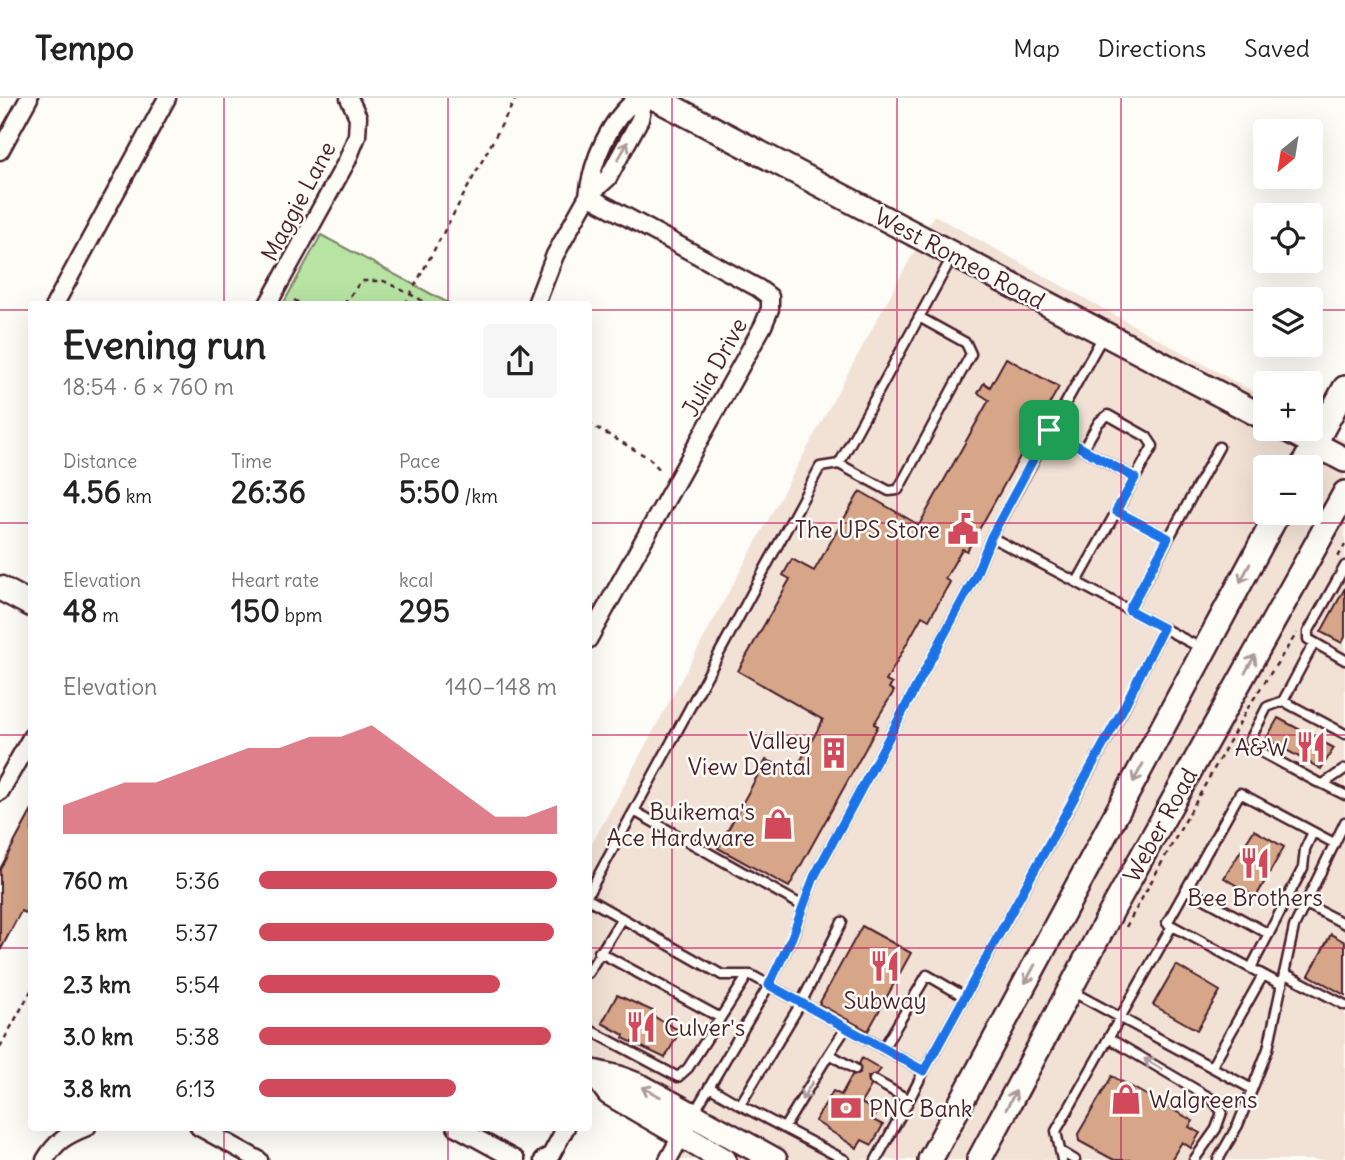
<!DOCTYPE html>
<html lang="en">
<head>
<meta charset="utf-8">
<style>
  :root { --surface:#fff; --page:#f6f6f6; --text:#222; --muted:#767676; --line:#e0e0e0; --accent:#d1495b }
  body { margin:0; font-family:Delius,sans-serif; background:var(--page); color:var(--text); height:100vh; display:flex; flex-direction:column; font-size:26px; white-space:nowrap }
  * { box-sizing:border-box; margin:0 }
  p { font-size:23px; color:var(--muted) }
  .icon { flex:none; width:38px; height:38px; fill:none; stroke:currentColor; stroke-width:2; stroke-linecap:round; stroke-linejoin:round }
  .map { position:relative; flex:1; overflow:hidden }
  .side { position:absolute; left:28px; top:203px; width:564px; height:830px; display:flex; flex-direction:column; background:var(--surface); border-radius:7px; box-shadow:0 7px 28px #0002 }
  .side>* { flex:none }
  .needle { width:46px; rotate:210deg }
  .controls { position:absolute; left:1253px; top:21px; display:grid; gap:14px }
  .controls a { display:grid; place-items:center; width:70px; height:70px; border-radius:7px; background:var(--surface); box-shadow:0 7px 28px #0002; font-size:35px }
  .pin { position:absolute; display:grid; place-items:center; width:60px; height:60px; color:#fff; margin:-30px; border-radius:14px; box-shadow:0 4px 10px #0006 }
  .round { display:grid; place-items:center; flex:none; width:74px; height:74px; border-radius:7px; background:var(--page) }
  .headline { display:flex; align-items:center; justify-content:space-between; height:119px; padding:0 35px }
  h1 { font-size:38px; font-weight:800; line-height:52px }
  .metrics { display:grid; grid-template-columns:repeat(3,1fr); gap:10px; height:119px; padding:7px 35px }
  .metrics div { display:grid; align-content:center }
  .metrics b { font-size:30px; font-weight:800 }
  .metrics small { font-size:19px; font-weight:400 }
  .metrics p { font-size:19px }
  .chart { height:196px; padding:14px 35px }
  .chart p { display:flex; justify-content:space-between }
  .chart svg { width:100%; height:126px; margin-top:7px; fill:var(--accent); opacity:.7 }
  ul { padding:0 35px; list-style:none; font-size:23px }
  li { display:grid; grid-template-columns:112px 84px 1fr; align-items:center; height:52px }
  li i { height:18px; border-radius:9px; background:var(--accent) }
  header { display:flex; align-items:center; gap:42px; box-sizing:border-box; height:98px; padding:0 35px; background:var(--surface); border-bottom:2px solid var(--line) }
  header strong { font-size:33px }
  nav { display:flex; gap:38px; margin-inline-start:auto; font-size:24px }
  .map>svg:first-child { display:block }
</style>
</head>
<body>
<header>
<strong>Tempo</strong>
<nav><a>Map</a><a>Directions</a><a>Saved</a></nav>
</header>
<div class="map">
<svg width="1345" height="1062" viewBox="0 0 1345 1062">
  <rect width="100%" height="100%" fill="#fdfcf7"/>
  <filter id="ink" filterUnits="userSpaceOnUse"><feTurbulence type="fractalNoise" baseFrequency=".0143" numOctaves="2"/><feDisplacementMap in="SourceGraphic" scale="14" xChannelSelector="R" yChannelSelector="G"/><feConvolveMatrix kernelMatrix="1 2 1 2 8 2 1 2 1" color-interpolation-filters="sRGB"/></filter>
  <g filter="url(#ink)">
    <path fill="#f2e2d6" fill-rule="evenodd" d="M934 117 1265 300V331H1311V325L1345 343V1062H674L700 1015 588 956V753ZM1265 369H1311V415H1265Z"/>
    <path fill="#b7e4a3" stroke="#808267" stroke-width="2" d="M321 137 450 206H283Z"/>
    <path fill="#d7a689" stroke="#4a1f2b" stroke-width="2" d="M1006 260 1059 289 967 453 962 451 945 481 950 484 929 522 922 518 886 583 892 586 889 590 894 593 874 626 878 628 789 789 718 750 766 662 795 673 823 622 738 573 790 481 783 477 792 461 814 473 860 393 919 427 989 302 978 295 984 285 990 289Z
      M1345 490V539L1342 545 1321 534Z
      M1278 620 1334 650 1321 671 1266 641Z
      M32 712V802L25 815 21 813 0 853V771Z
      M1254 732 1284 749 1256 799 1224 780Z
      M862 828 911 855 868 933 819 906Z
      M1331 836 1345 844V897L1309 877Z
      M1176 867 1220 893 1197 932 1153 907Z
      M617 897 655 914 653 918 680 933 665 960 623 940 624 937 602 925Z
      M862 960 881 971 877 976 868 979 871 988 861 1005 878 1014 873 1022 883 1027 872 1047 862 1042 857 1050 815 1023 833 993 841 997 852 977 860 975 859 966Z
      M1112 978 1193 1023 1189 1029 1200 1035 1191 1050 1182 1044 1171 1062H1114L1079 1043 1078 1036Z"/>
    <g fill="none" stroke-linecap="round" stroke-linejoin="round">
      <defs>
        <path id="lane" d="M1049 332 1135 380
          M839 366 952 159
          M1116 413 1168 440
          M991 439 1201 550
          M1345 468 1308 534V541L1345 562
          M1077 484 1153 348 1147 339 1108 317 1099 324 1083 351
          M1129 512 1219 349
          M1283 603 1314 545
          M1345 636 1283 603 1267 609 1250 642 1254 650 1317 684 1323 686 1345 671
          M1323 686 1345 697
          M634 713 820 369 839 366 889 393 898 392 971 256 966 245 919 219
          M1186 791 1269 836
          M588 796 634 713 803 808
          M588 801 722 877H751L924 973 1123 612 1163 530
          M1304 805 1345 826
          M842 824 801 905 740 1007 845 1062
          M599 854 719 919
          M1251 870 1303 770 1305 751 1313 734
          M588 875 622 820
          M1284 875 1345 907
          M1282 887 1167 825 1240 695 1334 745
          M1073 894 1252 991
          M846 930 829 956 855 971
          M588 931 678 979 688 970 748 877
          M1110 941 1212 1001 1222 1014 1216 1031 1194 1062
          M883 951 927 877 965 899
          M1212 968 1263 877
          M874 982 909 1002 876 1062
          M709 989 740 1007
          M909 1002 924 973
          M694 1015 769 887 792 840 814 779 975 479 991 439 1103 238
          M784 1030 829 956
          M1060 1053 1075 1062
          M1062 1062 1056 1033 1172 828
          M1218 1062 1238 1027 1268 951 1294 829 1345 724"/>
        <path id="street" d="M0 53 29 0
          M588 98 758 190 770 199V211L763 228 588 542
          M588 98C592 63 609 22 638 0
          M55 206 167 0
          M268 206 347 63 357 38 358 19 349 0
          M536 206 555 157 588 98 608 80 640 21 644 0
          M0 694 32 638
          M199 1029 259 1062
          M456 1029 516 1062
          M45 1062C56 1043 67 1037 87 1029
          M543 1062 551 1057 566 1029
          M668 1062 686 1029"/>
        <path id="secondary" d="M655 0 1265 320
          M1286 331 1345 362
          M1302 369 1345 290
          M0 490 32 507
          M588 973 619 980 642 989 775 1062
          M595 976 609 995 724 1062
          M930 1062 1278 415
          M979 1062 1115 807 1345 395"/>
      </defs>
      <use href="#lane" stroke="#4a1f2b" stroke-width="13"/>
      <use href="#street" stroke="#4a1f2b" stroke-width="21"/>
      <use href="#secondary" stroke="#4a1f2b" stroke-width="28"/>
      <path stroke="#4a1f2b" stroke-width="2.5" stroke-dasharray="5 5" stroke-linecap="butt" d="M294 202 301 206
        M344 206 361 183H384L429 206
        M405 206 516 0
        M1312 290 1319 301
        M588 325 649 360 662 374
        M1338 459 1345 447
        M1126 829 1249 608 1297 535
        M0 949 32 891"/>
      <use href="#lane" stroke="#fdfcf7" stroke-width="8"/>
      <use href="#street" stroke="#fdfcf7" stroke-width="16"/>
      <use href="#secondary" stroke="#fdfcf7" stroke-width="23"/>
    </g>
    <defs><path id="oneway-shaft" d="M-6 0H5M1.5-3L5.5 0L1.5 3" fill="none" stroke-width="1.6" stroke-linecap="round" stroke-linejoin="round" transform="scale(1.75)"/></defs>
    <g stroke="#ac999b">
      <use href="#oneway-shaft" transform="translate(623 53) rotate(-61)"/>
      <use href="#oneway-shaft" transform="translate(1245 475) rotate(118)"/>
      <use href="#oneway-shaft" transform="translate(1250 566) rotate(-61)"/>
      <use href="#oneway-shaft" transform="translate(1138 675) rotate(118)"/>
      <use href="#oneway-shaft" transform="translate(1030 876) rotate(118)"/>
      <use href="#oneway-shaft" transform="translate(1153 966) rotate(-149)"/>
      <use href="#oneway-shaft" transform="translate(807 993) rotate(121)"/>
      <use href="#oneway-shaft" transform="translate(651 994) rotate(-153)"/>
      <use href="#oneway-shaft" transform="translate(1011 1002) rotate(-62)"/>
    </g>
  </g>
  <g fill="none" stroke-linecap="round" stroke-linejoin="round" filter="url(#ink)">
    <defs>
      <path id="route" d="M1049 332 1135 380 1116 413 1168 440 1129 512 1163 530 1123 611 924 973 769 887 792 839 814 779 975 479 991 439Z"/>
    </defs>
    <use href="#route" stroke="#fff" stroke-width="14"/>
    <use href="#route" stroke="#1a73e8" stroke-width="9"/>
  </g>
  <path fill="none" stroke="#c2185b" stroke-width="2" stroke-opacity="0.55" d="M224 0V206M448 0V206M672 0V1062M897 0V1062M1121 0V1062M0 212H32M588 212H1265M1311 212H1345M0 425H32M588 425H1345M0 637H32M588 637H1345M0 850H32M588 850H1345M224 1029V1062M448 1029V1062"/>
  <defs>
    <symbol id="civic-bare" viewBox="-9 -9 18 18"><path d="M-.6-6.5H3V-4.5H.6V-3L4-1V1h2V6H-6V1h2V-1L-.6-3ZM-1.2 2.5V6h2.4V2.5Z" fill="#d1495b" stroke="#fdfcf7" stroke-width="2.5" paint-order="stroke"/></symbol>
    <symbol id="restaurant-bare" viewBox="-9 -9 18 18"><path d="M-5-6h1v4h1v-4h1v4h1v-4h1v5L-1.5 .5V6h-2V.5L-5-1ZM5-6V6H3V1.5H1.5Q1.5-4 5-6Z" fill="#d1495b" stroke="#fdfcf7" stroke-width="2.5" paint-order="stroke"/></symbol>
    <symbol id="building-bare" viewBox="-9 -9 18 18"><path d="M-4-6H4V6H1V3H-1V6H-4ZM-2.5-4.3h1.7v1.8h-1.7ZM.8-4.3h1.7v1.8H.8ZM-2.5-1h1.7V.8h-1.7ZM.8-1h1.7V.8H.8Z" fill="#d1495b" stroke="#fdfcf7" stroke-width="2.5" paint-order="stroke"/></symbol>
    <symbol id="shop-bare" viewBox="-9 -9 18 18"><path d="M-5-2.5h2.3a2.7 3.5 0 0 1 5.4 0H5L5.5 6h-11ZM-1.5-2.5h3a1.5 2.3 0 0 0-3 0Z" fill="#d1495b" stroke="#fdfcf7" stroke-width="2.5" paint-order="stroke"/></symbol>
    <symbol id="bank-bare" viewBox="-9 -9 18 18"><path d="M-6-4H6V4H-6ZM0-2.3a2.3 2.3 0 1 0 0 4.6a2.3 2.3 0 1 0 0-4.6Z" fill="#d1495b" stroke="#fdfcf7" stroke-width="2.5" paint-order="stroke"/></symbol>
  </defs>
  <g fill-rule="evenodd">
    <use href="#civic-bare" x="941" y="409" width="44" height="44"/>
    <use href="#restaurant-bare" x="1289" y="627" width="44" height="44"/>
    <use href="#building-bare" x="812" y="633" width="44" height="44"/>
    <use href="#shop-bare" x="756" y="704" width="44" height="44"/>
    <use href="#restaurant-bare" x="1233" y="743" width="44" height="44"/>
    <use href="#restaurant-bare" x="863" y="846" width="44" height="44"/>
    <use href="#restaurant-bare" x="619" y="907" width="44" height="44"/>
    <use href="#shop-bare" x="1104" y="979" width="44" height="44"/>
    <use href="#bank-bare" x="824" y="988" width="44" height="44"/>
  </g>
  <g text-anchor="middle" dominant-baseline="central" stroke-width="5" stroke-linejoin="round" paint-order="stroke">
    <g font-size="23" fill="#4a1f2b" stroke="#fdfcf7">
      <text transform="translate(298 103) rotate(-62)">Maggie Lane</text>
      <text transform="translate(960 160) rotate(28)">West Romeo Road</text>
      <text transform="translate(714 269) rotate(-61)">Julia Drive</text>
      <text transform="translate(1160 727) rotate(-61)">Weber Road</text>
    </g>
    <g font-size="23" fill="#4a1f2b" stroke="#fdfcf7" text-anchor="end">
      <text x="940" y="431">The UPS Store</text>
      <text x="811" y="642">Valley<tspan x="811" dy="26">View Dental</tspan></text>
      <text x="1288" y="649">A&amp;W</text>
      <text x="755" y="713">Buikema's<tspan x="755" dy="26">Ace Hardware</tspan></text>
      <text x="1255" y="799" text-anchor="middle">Bee Brothers</text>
      <text x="885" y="902" text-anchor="middle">Subway</text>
      <text x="664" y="929" text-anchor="start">Culver's</text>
      <text x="1149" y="1001" text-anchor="start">Walgreens</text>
      <text x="869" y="1010" text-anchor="start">PNC Bank</text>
    </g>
  </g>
</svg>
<div class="controls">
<a><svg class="needle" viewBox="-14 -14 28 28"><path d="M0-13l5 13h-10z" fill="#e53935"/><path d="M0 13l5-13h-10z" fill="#767676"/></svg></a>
<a><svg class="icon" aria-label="locate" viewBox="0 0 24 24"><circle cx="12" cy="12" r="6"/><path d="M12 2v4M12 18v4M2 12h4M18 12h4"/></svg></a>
<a><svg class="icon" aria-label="layers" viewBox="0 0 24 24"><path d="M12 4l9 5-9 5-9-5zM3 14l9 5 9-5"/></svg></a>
<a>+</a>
<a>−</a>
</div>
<div class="pin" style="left:1049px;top:332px;background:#1e9e55"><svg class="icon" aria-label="arrive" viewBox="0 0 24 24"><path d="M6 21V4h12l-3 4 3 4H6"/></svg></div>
<section class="side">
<div class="headline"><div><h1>Evening run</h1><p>18:54 · 6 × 760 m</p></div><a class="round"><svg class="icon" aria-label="share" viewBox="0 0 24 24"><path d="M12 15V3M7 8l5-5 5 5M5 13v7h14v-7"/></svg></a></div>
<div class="metrics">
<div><p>Distance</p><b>4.56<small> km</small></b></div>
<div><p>Time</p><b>26:36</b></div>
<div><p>Pace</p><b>5:50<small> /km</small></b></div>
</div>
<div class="metrics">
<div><p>Elevation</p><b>48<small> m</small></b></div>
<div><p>Heart rate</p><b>150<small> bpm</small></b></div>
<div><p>kcal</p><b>295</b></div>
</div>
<div class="chart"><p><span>Elevation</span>140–148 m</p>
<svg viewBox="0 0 160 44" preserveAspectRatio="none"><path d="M0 44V34L10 30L20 26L30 26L40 22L50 18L60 14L70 14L80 10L90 10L100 6L110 14L120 22L130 30L140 38L150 38L160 34V44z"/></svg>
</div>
<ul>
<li><b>760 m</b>5:36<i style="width:100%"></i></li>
<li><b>1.5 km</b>5:37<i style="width:99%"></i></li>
<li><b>2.3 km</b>5:54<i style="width:81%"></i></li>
<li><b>3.0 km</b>5:38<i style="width:98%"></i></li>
<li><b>3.8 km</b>6:13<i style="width:66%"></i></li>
</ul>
</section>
</div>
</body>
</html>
